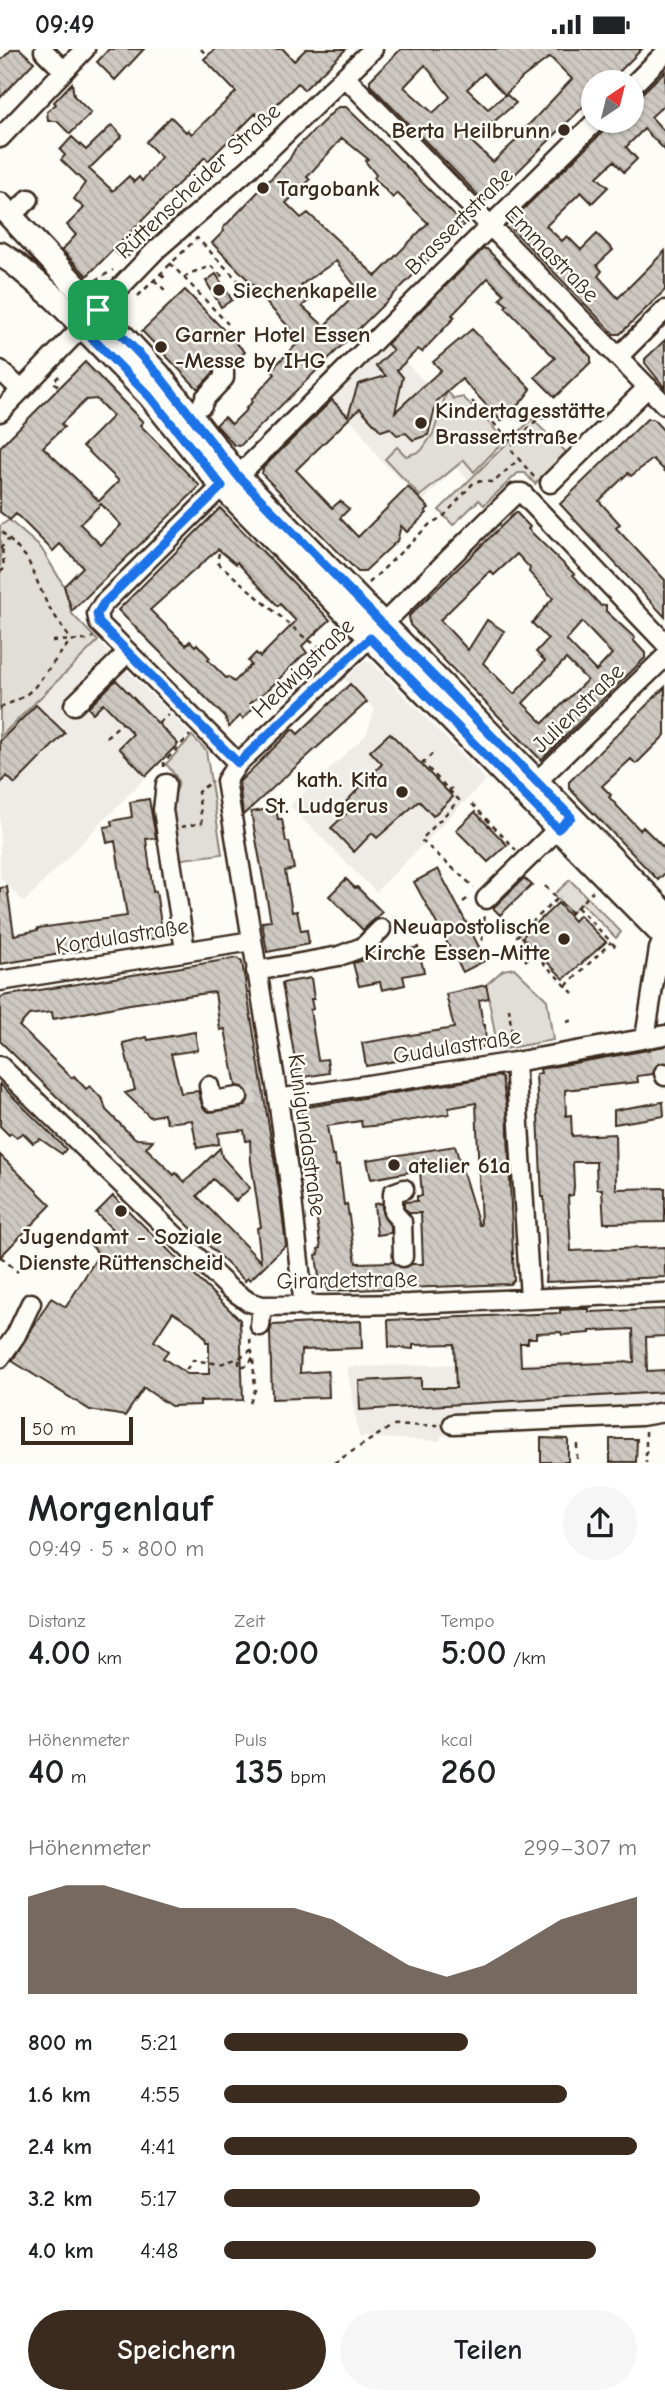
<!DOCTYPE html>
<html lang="de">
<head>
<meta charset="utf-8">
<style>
  :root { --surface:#fff; --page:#f6f6f6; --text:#202124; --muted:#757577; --accent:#3b2a1e }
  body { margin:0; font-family:"Comic Neue",sans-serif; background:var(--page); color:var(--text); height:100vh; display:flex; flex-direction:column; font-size:26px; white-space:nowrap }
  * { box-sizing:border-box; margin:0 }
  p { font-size:23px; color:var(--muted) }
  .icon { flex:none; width:38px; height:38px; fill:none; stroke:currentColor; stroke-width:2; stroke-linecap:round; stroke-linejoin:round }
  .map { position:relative; height:1414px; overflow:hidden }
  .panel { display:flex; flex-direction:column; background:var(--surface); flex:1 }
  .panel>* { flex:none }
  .needle { width:46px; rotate:35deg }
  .tools { position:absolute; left:581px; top:21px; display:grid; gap:14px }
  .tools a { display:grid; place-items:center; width:63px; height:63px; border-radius:50%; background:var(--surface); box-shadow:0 2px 5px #0004; font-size:35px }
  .scale { position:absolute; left:21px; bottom:18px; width:112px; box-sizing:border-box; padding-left:7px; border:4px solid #3b2a1e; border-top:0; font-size:19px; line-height:24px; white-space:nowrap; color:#3b2a1e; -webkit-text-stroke:5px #fdfcf7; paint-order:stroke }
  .pin { position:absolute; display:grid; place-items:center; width:60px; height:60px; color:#fff; margin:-30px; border-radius:14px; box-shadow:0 4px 10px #0006 }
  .round { display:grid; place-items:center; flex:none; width:74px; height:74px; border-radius:37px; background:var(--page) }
  .head { display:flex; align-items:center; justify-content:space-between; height:119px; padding:0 28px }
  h1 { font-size:38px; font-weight:700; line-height:52px }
  .figures { display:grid; grid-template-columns:repeat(3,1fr); gap:10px; height:119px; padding:7px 28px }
  .figures div { display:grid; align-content:center }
  .figures b { font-size:35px; font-weight:700 }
  .figures small { font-size:19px; font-weight:400 }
  .figures p { font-size:19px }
  .chart { height:196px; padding:14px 28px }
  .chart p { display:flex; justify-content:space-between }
  .chart svg { width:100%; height:126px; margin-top:7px; fill:var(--accent); opacity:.7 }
  .action { display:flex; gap:14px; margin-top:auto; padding:14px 28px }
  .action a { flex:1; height:80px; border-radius:42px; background:var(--accent); color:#fff; font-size:28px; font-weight:700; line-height:80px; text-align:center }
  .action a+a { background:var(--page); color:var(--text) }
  ul { padding:0 28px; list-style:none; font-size:23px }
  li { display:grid; grid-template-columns:112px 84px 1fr; align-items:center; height:52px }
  li i { height:18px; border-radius:9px; background:var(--accent) }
  .status { display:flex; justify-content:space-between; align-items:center; height:49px; padding:0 35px; background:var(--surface); direction:ltr }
  .status svg { height:19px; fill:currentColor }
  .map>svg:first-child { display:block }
</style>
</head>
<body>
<div class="status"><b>09:49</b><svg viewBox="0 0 49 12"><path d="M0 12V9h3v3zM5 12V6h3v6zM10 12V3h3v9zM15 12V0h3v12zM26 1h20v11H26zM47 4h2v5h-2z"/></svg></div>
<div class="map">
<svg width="665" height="1414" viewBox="0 0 665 1414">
  <defs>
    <pattern id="grass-tufts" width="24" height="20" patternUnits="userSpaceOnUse" patternTransform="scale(1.75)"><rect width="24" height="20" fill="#e1ded7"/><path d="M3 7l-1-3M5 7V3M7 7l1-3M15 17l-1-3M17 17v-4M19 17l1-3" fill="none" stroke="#c2bfb8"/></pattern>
    <pattern id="building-back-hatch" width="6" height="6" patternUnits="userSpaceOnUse" patternTransform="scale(1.75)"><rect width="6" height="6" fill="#cdc8c2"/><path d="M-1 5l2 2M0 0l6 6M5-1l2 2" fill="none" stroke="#b1aca6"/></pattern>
  </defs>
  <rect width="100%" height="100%" fill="#fdfcf7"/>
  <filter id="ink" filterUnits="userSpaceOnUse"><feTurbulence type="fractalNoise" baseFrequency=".0143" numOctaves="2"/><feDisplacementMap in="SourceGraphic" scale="14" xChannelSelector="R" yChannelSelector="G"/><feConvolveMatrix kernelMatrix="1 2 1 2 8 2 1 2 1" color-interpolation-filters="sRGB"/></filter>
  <g filter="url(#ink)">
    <path fill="#efece7" d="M387 295 427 335 435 330 454 350 463 348 508 393 469 432 456 419 423 452 379 410 359 380 332 351Z
      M98 592 189 684 24 853 0 829V688Z
      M365 612 372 614 486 731 376 843 290 757 366 686 375 660 345 630Z
      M632 1311 636 1345 665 1344V1373L441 1387 440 1392 359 1388 347 1318Z"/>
    <path fill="url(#grass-tufts)" stroke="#8e847a" stroke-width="2" d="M570 831 621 883 616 889 581 854 571 864 553 846Z"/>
    <path fill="#e1ded7" stroke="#8e847a" stroke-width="2" d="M447 342 454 350 463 348 494 379 503 393 474 423 464 411 420 447 385 410 397 398 406 407 421 402 433 385Z
      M532 370 566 403 535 435 525 424H518L484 456 479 451 453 476 439 461Z
      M9 471 41 499 64 537 72 565 98 592 0 688V477Z
      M192 687 206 701 222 805 176 811C174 798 167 772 169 760 174 735 189 741 166 715Z
      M514 919 547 951 553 991 498 1001 486 936 503 921Z"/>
    <path fill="url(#building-back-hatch)" stroke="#3b2a1e" stroke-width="2" fill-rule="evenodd" d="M12 0H20L34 13 0 49V12Z
      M109 0H144L115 31 97 13Z
      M215 0H283L294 12 306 0H346L304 41 298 34 262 70 256 64 208 112 205 108 87 227 62 201 76 186 67 176 84 159 74 150 85 134 61 111 65 106 60 101 72 88 86 101 112 76 122 87 89 120 113 142 129 127 134 133 139 128 142 132 161 108 146 93 171 68 186 83 188 81 192 85 236 43 204 10Z
      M401 0H642L609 33H593V48L489 151H483L370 36V31ZM550 8 572 30 521 84 523 85 493 113 471 92 516 54 506 45 523 28ZM425 16 450 48 433 64 404 38ZM484 24 505 46 488 60 467 40Z
      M665 22V55L651 68 665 83V101L644 80 626 98 637 110 624 123 614 112 597 128 608 138 592 154 581 143 546 177 562 192 567 187 581 201 597 185 613 201 597 216 602 222 598 227 618 249 665 202V241L620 285H614L511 179 510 173 614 72H632V54Z
      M72 34 74 47 91 64 70 85 57 72H48L47 63 56 55 54 53Z
      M338 58H346L376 87 464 176 240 397 234 396 216 376 224 368 232 375 247 360 246 359 252 353 251 351 275 325 271 321 301 291 258 245 260 243 212 194 224 182 223 179 289 111 295 100ZM342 89 368 110 365 112 376 126 374 129 393 149 397 144 428 174 376 227 308 164 301 169 286 154 310 131 307 128ZM336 212 359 242 324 277 302 257 311 250 301 236Z
      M483 200H487L561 276 591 308V313L555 348 535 328 555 309 505 258 507 256 500 250 504 245 488 229 452 266 455 268 422 303 418 300 397 321 403 328 395 363 441 321 433 313 472 280 531 340 522 352 501 372 462 330 437 352 428 386 413 391 406 384 397 386 390 379 381 382 360 359 296 421 332 459 340 452 349 460 340 469 358 488 408 438 429 459 425 462 427 464 407 483 401 477 397 492 364 523H358L262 425 263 419 332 351 348 367 358 335 386 327 376 317 393 301 387 295Z
      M216 225 232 251 221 258 206 232Z
      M185 241 245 303 232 315 225 312 218 314 213 324 198 340 142 282Z
      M665 291V339L645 314V310Z
      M85 313 143 373 140 376 200 437 72 562 64 537 83 518 60 495 53 502 16 465 10 471 0 463V398ZM96 350 113 367 83 397 119 432 99 452 43 398 64 378 61 375 86 351ZM101 455 121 476 101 496 80 475Z
      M647 370H653L665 383V422L653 410 631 427 628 424 599 452 620 475 616 479 665 531V568L560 455Z
      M220 459 330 571 302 597 307 604 302 607 270 639 250 654 254 658 243 670 240 667 229 678 225 668 118 561ZM218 500 236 515 237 513 278 557 280 555 296 572 260 608 256 604 248 612 251 616 234 633 228 628 226 629 208 611 210 609 197 595 195 597 190 592 186 596 150 561Z
      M516 463 530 478 528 480 574 525 573 526 601 557 606 556V562L635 589 633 591 645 604V609L541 711 410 576 409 567ZM517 505 530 519 529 523 553 549 532 574 548 590 536 603 545 612 514 645 483 614 504 582 487 571 468 601 440 571 490 522 494 526ZM582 573 612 605 596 622 566 591ZM566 610 587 631 543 674 523 654Z
      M116 631 178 695 146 727 119 699 133 685 103 654 93 664 88 659Z
      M350 635 367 653 243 766 239 733 293 680 298 685Z
      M665 638V686L636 715 631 710 602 737 611 746 609 748 619 759 640 781 643 778 665 800V824L658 831 569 739V733Z
      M36 656 65 684 15 735 7 727 0 735V692Z
      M390 684 453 748 433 767 419 752 377 789 372 784 354 803 331 779 350 761 344 755 382 715 370 702Z
      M149 750 156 789 146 790 153 843 156 842 163 888 0 915V839L7 838 14 886 38 881V879L127 867 115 792 107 794 104 778 112 777 111 772 132 768 130 753Z
      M276 759 278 770H282L286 793H289L294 820 285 822 292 863 297 862 301 882 307 881 309 895 267 903 262 873 271 872 251 763Z
      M475 763 507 796 488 813 456 781Z
      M438 820 486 911 463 923 414 833Z
      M524 829 532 836 500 866 493 859Z
      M346 830 355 839 357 838 382 863 363 881 329 847Z
      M558 854 574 872 579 866 606 893 564 930 522 888Z
      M418 898 424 923 403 927 405 936 382 941 380 933 359 937 353 914Z
      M237 909 242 913 279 1139 286 1196 250 1231 248 1229 245 1232 0 992V950L3 947ZM215 943 220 981 225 980 236 1037 243 1038 249 1046 246 1056 240 1059 209 1063 203 1059 198 1042 181 1044 171 1005 198 1001 195 983 148 991 147 988 123 994 135 1041 125 1044 150 1068 164 1065 167 1074 192 1071 197 1099 219 1095 218 1084 244 1081 246 1092 250 1091 251 1113 261 1178 257 1179 261 1213 197 1147 213 1130 236 1152 250 1139 222 1108 220 1099 185 1133 176 1124 174 1126 146 1099 153 1091 137 1090 132 1087 106 1061 103 1051 90 1037 86 1040 74 1027 72 1029 19 977 29 966 52 963 53 970 130 955Z
      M311 929 314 950H311L313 960 310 961 318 1011 327 1010 329 1024 298 1029 282 934Z
      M486 936 489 949 479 951 483 976H485L486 997 366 1017 362 994 454 979 446 945Z
      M665 998V1013L656 1016 653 1025 637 1027 638 1033 565 1041 566 1067 571 1066 572 1087 615 1085 616 1140 665 1139V1173L604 1174 602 1140H597L596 1113H573L574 1138 573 1146 568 1147 571 1202 665 1198V1228L545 1233 547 1212 544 1148H542L536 1025 541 1024 540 1020Z
      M498 1027 502 1029 507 1059 514 1231 510 1235 328 1242 327 1235 320 1236 316 1206 319 1205 318 1200 321 1199 301 1059ZM476 1054 481 1176H479L455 1097 367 1111 371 1130 420 1121 422 1147H417V1152L404 1153V1159L410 1164H421L423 1215H412L403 1219 393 1213 356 1214 347 1155 344 1156 339 1116 336 1117 335 1107H332L327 1077 361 1072 362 1078 383 1076 449 1065V1059Z
      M0 1035 66 1100 62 1105 40 1090 33 1094 23 1084 16 1088 11 1084 9 1086 0 1077Z
      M663 1053 664 1067 614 1075V1061Z
      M0 1106 51 1156 0 1208Z
      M113 1147 240 1271 243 1351 200 1352V1356L171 1357 144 1339 125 1367 90 1361 12 1312 51 1249 66 1258 99 1205 89 1194 93 1190V1186H118L96 1164ZM173 1263 193 1276 205 1288 206 1293H209V1325H187L163 1309 168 1302 154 1292Z
      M382 1154V1164L391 1178V1184L377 1186 374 1155Z
      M580 1260H589V1263L665 1260V1287L646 1288 647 1322 665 1321V1343L360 1361 359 1332 421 1329V1339H456L454 1295 413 1296V1300L389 1298 388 1271 560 1264V1261ZM633 1280 634 1313 521 1317 520 1294H528V1289H536V1284L561 1283 562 1286 590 1284V1282Z
      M361 1272 362 1299 301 1301 300 1324 328 1322 329 1348 272 1350 270 1283 272 1276Z
      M541 1389 568 1390V1413H541Z
      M610 1390H637L636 1413H610Z"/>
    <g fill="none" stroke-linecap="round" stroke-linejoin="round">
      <path stroke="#d6d2cc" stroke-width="18" stroke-dasharray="18 9" stroke-linecap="butt" d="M660 999 664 1024
        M238 1048 263 1045
        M401 1215 402 1239"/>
      <defs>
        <path id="minor" d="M44 2 64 22
          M345 28 665 356
          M632 37 665 4
          M0 89 85 0
          M10 169 29 150
          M618 308 665 261
          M0 321 21 341
          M202 356 205 349 224 329V323
          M0 363 157 200 250 119 373 0
          M238 427 596 72
          M550 434 648 338
          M222 437 103 555 97 565 99 574 238 714
          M74 656 128 603
          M166 735 163 761 185 901
          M529 740 665 608
          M486 850 566 772
          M256 922 339 907 363 898 381 880
          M0 932 252 892
          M645 989 659 900 664 888 662 876
          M515 1013 530 1249
          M0 1017 229 1239 249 1253 262 1257 410 1255 665 1244
          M664 1024 665 1027
          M209 1037 212 1052 238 1048
          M278 1050 515 1013 665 986
          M403 1208 402 1173 393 1163V1144L404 1140
          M304 1258 292 1150 277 1043 226 732 238 714C333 627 423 534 516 444H522L665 594
          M260 1277 262 1257
          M0 1309 16 1286 31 1254
          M453 1375 641 1367 665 1363"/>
        <path id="major" d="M0 156 158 325 238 427 665 864
          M0 205 14 214 55 249 150 347 222 437 665 888"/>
      </defs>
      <use href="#minor" stroke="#3b2a1e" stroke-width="23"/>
      <use href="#major" stroke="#3b2a1e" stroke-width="28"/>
      <path stroke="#3b2a1e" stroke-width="2.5" stroke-dasharray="5 5" stroke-linecap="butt" d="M201 0 207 7
        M120 201 122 200 129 208
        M115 204 120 201 118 207
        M170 214 228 275
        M161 225 167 231
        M184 229C191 222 202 221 211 217L224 229
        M154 231 167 243
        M95 232 113 221
        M138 247 197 189 255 249
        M58 337 53 333 59 327
        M472 352 513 394
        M534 428 512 402 513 394 538 370 556 367
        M2 483 27 509 47 555 71 591
        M0 500 9 490
        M219 504 217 513 305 589 326 602
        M0 523 4 520 2 497
        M369 534 430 475 444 467 475 432 494 433 519 410
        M52 592 86 591 93 588
        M0 659 23 648 33 640 71 591
        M159 674 168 666
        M106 688 122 674
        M432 705 423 714 449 741 452 739
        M164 718V713L190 686
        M449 741 459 751 421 791 474 838
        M472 755 516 801
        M181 778 202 774 198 743 212 732
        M545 837 557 850
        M463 853 470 848
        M577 858 618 900
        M571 864 557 850 517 887 573 944
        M569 866 593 842
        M510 880 517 887
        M482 892 485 864
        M525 912 536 902
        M566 937 611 893
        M509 959 513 998
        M567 973 576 970
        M1 1208 18 1223
        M239 1311V1318L248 1316 254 1307 251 1301
        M186 1321 193 1311 220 1315 239 1309 251 1301 250 1289
        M250 1354 255 1341 253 1310
        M646 1382V1414
        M577 1395V1414
        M334 1414 392 1377 439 1376"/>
      <use href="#minor" stroke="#fdfcf7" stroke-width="18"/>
      <use href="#major" stroke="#fdfcf7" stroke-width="23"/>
    </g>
  </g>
  <g fill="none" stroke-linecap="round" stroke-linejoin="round" filter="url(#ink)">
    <defs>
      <path id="route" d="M98 261 158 325 238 427 571 768 558 780 370 589 238 714 99 574 97 565 103 555 222 437 149 347 81 278Z"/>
    </defs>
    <use href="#route" stroke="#fff" stroke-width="14"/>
    <use href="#route" stroke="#1a73e8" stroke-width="9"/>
  </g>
  <g fill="#3b2a1e" stroke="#fdfcf7" stroke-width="2.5">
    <circle cx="564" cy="81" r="7"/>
    <circle cx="263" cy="139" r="7"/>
    <circle cx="219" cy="241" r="7"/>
    <circle cx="161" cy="298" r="7"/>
    <circle cx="421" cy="374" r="7"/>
    <circle cx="402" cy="743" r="7"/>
    <circle cx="564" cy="890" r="7"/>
    <circle cx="394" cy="1116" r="7"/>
    <circle cx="121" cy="1162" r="7"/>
  </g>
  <g text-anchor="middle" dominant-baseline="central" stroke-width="5" stroke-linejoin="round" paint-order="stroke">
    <g font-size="23" font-weight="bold" fill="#3b2a1e" stroke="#fdfcf7" text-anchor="start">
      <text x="550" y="81" text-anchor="end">Berta Heilbrunn</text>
      <text x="277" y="139">Targobank</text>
      <text x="233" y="241">Siechenkapelle</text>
      <text x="175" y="285">Garner Hotel Essen<tspan x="175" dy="26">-Messe by IHG</tspan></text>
      <text x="435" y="361">Kindertagesstätte<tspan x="435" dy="26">Brassertstraße</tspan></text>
      <text x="388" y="730" text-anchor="end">kath. Kita<tspan x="388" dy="26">St. Ludgerus</tspan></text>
      <text x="550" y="877" text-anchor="end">Neuapostolische<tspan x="550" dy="26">Kirche Essen-Mitte</tspan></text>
      <text x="408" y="1116">atelier 61a</text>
      <text x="121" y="1187" text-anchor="middle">Jugendamt - Soziale<tspan x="121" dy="26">Dienste Rüttenscheid</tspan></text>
    </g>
    <g font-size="23" fill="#3b2a1e" stroke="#fdfcf7">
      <text transform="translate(198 132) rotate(-43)">Rüttenscheider Straße</text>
      <text transform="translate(459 172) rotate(-45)">Brassertstraße</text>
      <text transform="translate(552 205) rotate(46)">Emmastraße</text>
      <text transform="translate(303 619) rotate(-44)">Hedwigstraße</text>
      <text transform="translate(578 659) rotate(-44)">Julienstraße</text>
      <text transform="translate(122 887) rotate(-9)">Kordulastraße</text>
      <text transform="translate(457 997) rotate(-9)">Gudulastraße</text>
      <text transform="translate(307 1086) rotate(82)">Kunigundastraße</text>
      <text transform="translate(347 1231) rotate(-1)">Girardetstraße</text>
    </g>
  </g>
</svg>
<div class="tools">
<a><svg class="needle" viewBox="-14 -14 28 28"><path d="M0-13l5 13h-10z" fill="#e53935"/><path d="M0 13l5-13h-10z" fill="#757577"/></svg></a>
</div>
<div class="scale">50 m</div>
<div class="pin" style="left:98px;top:261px;background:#1e9e55"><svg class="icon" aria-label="arrive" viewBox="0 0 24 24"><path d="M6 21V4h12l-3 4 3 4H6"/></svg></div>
</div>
<section class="panel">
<div class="head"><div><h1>Morgenlauf</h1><p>09:49 · 5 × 800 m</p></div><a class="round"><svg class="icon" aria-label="share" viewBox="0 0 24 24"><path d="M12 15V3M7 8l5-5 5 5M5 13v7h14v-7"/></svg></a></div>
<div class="figures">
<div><p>Distanz</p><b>4.00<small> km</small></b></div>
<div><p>Zeit</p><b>20:00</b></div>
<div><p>Tempo</p><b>5:00<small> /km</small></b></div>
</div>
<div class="figures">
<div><p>Höhenmeter</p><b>40<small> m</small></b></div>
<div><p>Puls</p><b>135<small> bpm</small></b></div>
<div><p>kcal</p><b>260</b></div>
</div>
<div class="chart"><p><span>Höhenmeter</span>299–307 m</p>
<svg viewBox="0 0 160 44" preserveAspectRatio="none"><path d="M0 44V10L10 6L20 6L30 10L40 14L50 14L60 14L70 14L80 18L90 26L100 34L110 38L120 34L130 26L140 18L150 14L160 10V44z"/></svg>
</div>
<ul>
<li><b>800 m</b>5:21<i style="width:59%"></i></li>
<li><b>1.6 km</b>4:55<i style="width:83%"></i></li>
<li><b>2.4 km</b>4:41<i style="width:100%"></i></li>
<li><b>3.2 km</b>5:17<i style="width:62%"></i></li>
<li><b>4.0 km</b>4:48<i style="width:90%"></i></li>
</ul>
<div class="action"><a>Speichern</a><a>Teilen</a></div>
</section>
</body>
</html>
